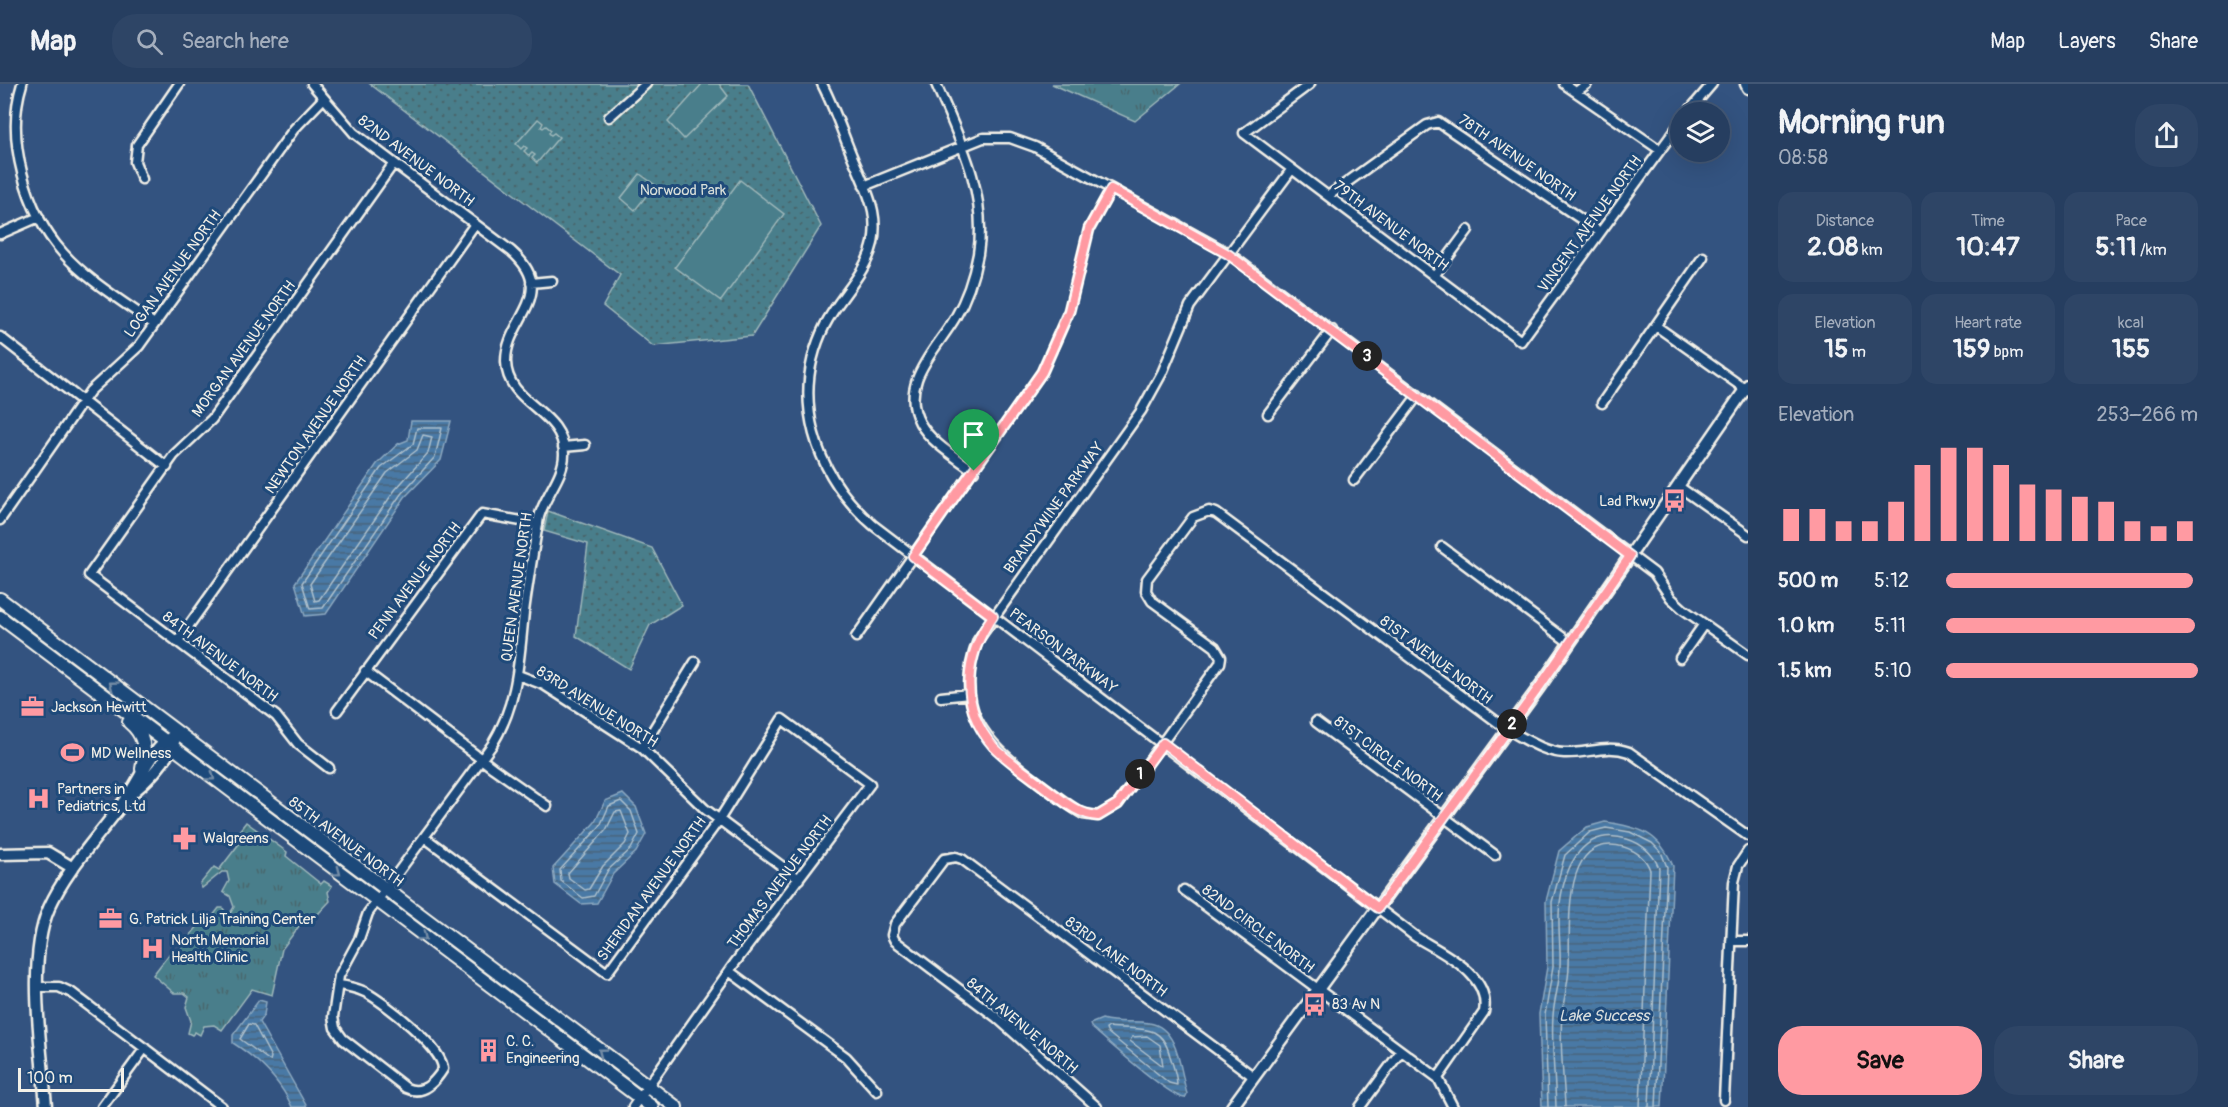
<!DOCTYPE html>
<html lang="en">
<head>
<meta charset="utf-8">
<style>
  :root { --surface:#263e60; --page:#2e4566; --text:#f1f3f6; --muted:#a4aebd; --line:#425775; --accent:#ff9aa2 }
  body { margin:0; font-family:Pangolin,sans-serif; background:var(--page); color:var(--text); height:100vh; display:flex; flex-direction:column; font-size:22px; white-space:nowrap }
  * { box-sizing:border-box; margin:0 }
  p { font-size:20px; color:var(--muted) }
  .icon { flex:none; width:33px; height:33px; fill:none; stroke:currentColor; stroke-width:2; stroke-linecap:round; stroke-linejoin:round }
  .map { position:relative; flex:1; overflow:hidden }
  .sheet { display:flex; flex-direction:column; background:var(--surface); width:480px }
  .sheet>* { flex:none }
  .buttons { position:absolute; left:1670px; top:18px; display:grid; gap:12px }
  .buttons a { display:grid; place-items:center; width:60px; height:60px; border-radius:50%; background:var(--surface); box-shadow:0 6px 24px #0002,0 0 0 2px var(--line); font-size:30px }
  .scale { position:absolute; left:18px; bottom:15px; width:106px; box-sizing:border-box; padding-left:6px; border:3px solid #f4f1e8; border-top:0; font-size:16px; line-height:21px; white-space:nowrap; color:#f4f1e8; -webkit-text-stroke:4px #1f4a7a; paint-order:stroke }
  .pin { position:absolute; display:grid; place-items:center; width:51px; height:51px; color:#fff; margin:-62px -26px; border-radius:50% 50% 50% 0; rotate:-45deg; box-shadow:0 0 6px #0007 }
  .pin .icon { rotate:45deg }
  .km { position:absolute; width:30px; height:30px; margin:-15px; border-radius:50%; background:#222; color:#fff; font-size:16px; line-height:30px; text-align:center }
  .round { display:grid; place-items:center; flex:none; width:63px; height:63px; border-radius:24px; background:var(--page) }
  .headline { display:flex; align-items:center; justify-content:space-between; height:102px; padding:0 30px }
  h1 { font-size:33px; font-weight:700; line-height:45px }
  .metrics { display:grid; grid-template-columns:repeat(3,1fr); gap:9px; height:102px; padding:6px 30px }
  .metrics div { display:grid; align-content:center; border-radius:15px; background:var(--page); text-align:center }
  .metrics b { font-size:26px; font-weight:700 }
  .metrics small { font-size:16px; font-weight:400 }
  .metrics p { font-size:16px }
  .chart { height:168px; padding:12px 30px }
  .chart p { display:flex; justify-content:space-between }
  .chart svg { width:100%; height:108px; margin-top:6px; stroke:var(--accent); stroke-width:6 }
  .button { display:flex; gap:12px; margin-top:auto; padding:12px 30px }
  .button a { flex:1; height:69px; border-radius:24px; background:var(--accent); color:#111; font-size:24px; font-weight:700; line-height:69px; text-align:center }
  .button a+a { background:var(--page); color:var(--text) }
  ul { padding:0 30px; list-style:none; font-size:20px }
  li { display:grid; grid-template-columns:96px 72px 1fr; align-items:center; height:45px }
  li i { height:15px; border-radius:8px; background:var(--accent) }
  header { display:flex; align-items:center; gap:36px; box-sizing:border-box; height:84px; padding:0 30px; background:var(--surface); border-bottom:2px solid var(--line) }
  header strong { font-size:28px }
  nav { display:flex; gap:33px; margin-inline-start:auto; font-size:21px }
  .search { width:420px; height:54px; background:var(--page); display:flex; align-items:center; gap:15px; box-sizing:border-box; padding:0 21px; border-radius:24px; color:var(--muted); font-size:22px }
  main { display:flex; flex:1; min-height:0 }
  .map>svg:first-child { display:block }
</style>
</head>
<body>
<header>
<strong>Map</strong>
<div class="search"><svg class="icon" aria-label="search" viewBox="0 0 24 24"><circle cx="10" cy="10" r="6"/><path d="M15 15l6 6"/></svg>Search here</div>
<nav><a>Map</a><a>Layers</a><a>Share</a></nav>
</header>
<main>
<div class="map">
<svg width="1748" height="1023" viewBox="0 0 1748 1023">
  <defs>
    <pattern id="grass-tufts" width="24" height="20" patternUnits="userSpaceOnUse" patternTransform="scale(1.5)"><rect width="24" height="20" fill="#4a7e8b"/><path d="M3 7l-1-3M5 7V3M7 7l1-3M15 17l-1-3M17 17v-4M19 17l1-3" fill="none" stroke="#4a666c"/></pattern>
    <pattern id="park-dots" width="8" height="8" patternUnits="userSpaceOnUse" patternTransform="scale(1.5)"><rect width="8" height="8" fill="#4a7e8b"/><path d="M2 2h.1M6 6h.1" fill="none" stroke="#4a666c" stroke-width="1.8" stroke-linecap="round"/></pattern>
    <pattern id="water-rules" width="6" height="5" patternUnits="userSpaceOnUse" patternTransform="scale(1.5)"><rect width="6" height="5" fill="#4879a5"/><path d="M0 2.5h6" fill="none" stroke="#48637a"/></pattern>
  </defs>
  <rect width="100%" height="100%" fill="#335380"/>
  <filter id="ink" filterUnits="userSpaceOnUse"><feTurbulence type="fractalNoise" baseFrequency=".0167" numOctaves="2"/><feDisplacementMap in="SourceGraphic" scale="12" xChannelSelector="R" yChannelSelector="G"/><feConvolveMatrix kernelMatrix="1 2 1 2 8 2 1 2 1" color-interpolation-filters="sRGB"/></filter>
  <g filter="url(#ink)">
    <path fill="url(#grass-tufts)" stroke="#9fb8ba" stroke-width="1.5" d="M1052 0H1180L1135 37Z
      M246 738 287 768 286 772 321 800 324 797 332 802 328 808 330 817 317 831 305 834 282 865 272 911 252 905 222 946 214 941 204 942 200 951 195 948 192 951 188 949 191 937 186 923 189 913 184 909H174L153 891 170 869 177 868 198 842 209 837 219 824H223L228 833 234 823 230 812 223 808 229 797 227 788H222L202 804 200 800 214 783 219 786 245 752 239 747Z"/>
    <path fill="url(#park-dots)" stroke="#9fb8ba" stroke-width="1.5" d="M370 0H748L821 142 752 252 653 262 603 222 620 191Z
      M548 427 652 464 682 521 650 541 629 585 576 552 588 460 544 447Z"/>
    <path fill="#4a7e8b" stroke="#9fb8ba" stroke-width="1.5" d="M702 0H719L728 12 684 55 668 38Z
      M538 35 543 39 541 43 543 44 546 42 551 46 549 49 551 51 554 49 559 53 537 79 532 74 535 71 532 69 529 72 524 67 527 64 524 62 521 65 516 60Z
      M640 90 655 101 635 126 621 114Z
      M740 96 784 130 721 217 675 183Z"/>
    <path fill="url(#water-rules)" stroke="#8da9c0" stroke-width="1.5" d="M411 337H451L441 376 405 413 326 530 305 532 295 499 377 380 398 360 408 356Z
      M623 710 636 723 646 750 636 768 613 790 597 819 581 820 555 800 553 784 595 738 605 717Z
      M1605 738C1639 743 1659 748 1673 782L1662 1023H1542L1539 930 1547 883 1546 817 1559 767 1587 743Z
      M259 916 266 918 264 931 259 938 307 1023H292C280 996 258 975 233 959V951Z
      M1102 935C1118 940 1134 936 1149 939 1179 943 1180 987 1187 1010L1185 1014C1170 1014 1106 956 1091 943L1090 940Z"/>
    <g fill="none" stroke-linecap="round" stroke-linejoin="round">
      <path stroke="#afc1cd" stroke-width="1.5" d="M417 344H442L435 373 401 410 323 524 310 525 302 499 381 384 413 360Z
        M423 351 432 353 428 369 395 406 319 516 315 517 310 500 387 389 417 366Z
        M621 717 631 727 639 750 631 765 608 786 594 812 583 814 561 797 560 786 600 742 609 722Z
        M621 727 630 750 625 760 603 782 589 805 585 806 569 794 568 789 606 746 615 728Z
        M249 940 254 941 271 973 270 977 240 955Z
        M1109 943C1139 947 1161 937 1170 972 1173 981 1177 992 1177 1001L1169 999 1107 948 1106 945Z
        M1147 952 1160 961 1163 982 1130 957 1132 953Z
        M1548 1023 1545 931 1553 883 1552 818 1565 771 1590 748 1606 744 1630 748 1652 759 1661 768 1667 783 1656 1023
        M1556 1023C1555 993 1551 962 1553 932 1554 915 1560 899 1560 882 1561 861 1557 839 1560 819 1565 782 1583 742 1627 755 1643 760 1653 769 1659 784L1649 1023
        M1565 1023C1564 993 1559 962 1562 932 1563 915 1569 899 1569 882 1571 846 1559 746 1624 763 1636 767 1646 774 1650 786L1640 1023"/>
      <defs>
        <path id="minor" d="M22 0C5 54 26 128 63 169 88 197 124 218 154 240
          M312 0 354 49 511 167C561 210 505 235 506 278 507 321 564 326 564 370 564 392 545 411 539 433 534 464 528 497 524 528 519 576 518 619 492 661L368 829 359 855 339 892 333 933 335 944 343 955 406 1004C423 1012 435 998 443 985 443 964 384 918 365 908 356 904 347 902 338 901
          M822 0C834 23 842 48 852 72 859 89 869 108 873 127 875 137 875 149 873 159 866 190 839 213 825 241 789 313 815 391 873 441L1416 853C1442 869 1491 890 1484 928L1438 994
          M936 0C959 54 988 109 978 170 974 192 967 214 955 234 937 265 898 299 920 339 931 359 956 373 974 387
          M1310 0 1244 49 1521 257 1680 39
          M1564 0 1660 66
          M1576 8 1587 0
          M1688 28 1712 0
          M609 33 646 0
          M1292 85 1190 222 1162 289 1141 327 978 556C953 623 983 657 1034 695 1050 707 1066 720 1083 730L1098 732 1118 720 1220 579 1221 573 1215 563 1152 517 1146 507 1147 495 1193 433 1209 427 1216 429 1508 646C1526 655 1543 668 1564 669 1587 670 1606 660 1629 668L1748 752
          M142 95 135 78 137 61 179 0
          M864 102 983 54H1010L1035 63 1228 169 1654 489 1671 514 1683 525 1748 571
          M1328 112 1427 41 1438 38 1600 148
          M0 150 39 133
          M1434 192 1468 146
          M531 199 552 197
          M1656 242 1748 307
          M0 253 167 383
          M1602 319 1703 173
          M1268 330 1332 246
          M563 363 585 361
          M1354 396 1418 311
          M1678 402 1748 451
          M0 436 90 307 139 262 294 45 323 15
          M1442 463 1570 559
          M856 553 1042 288 1069 227 1089 145 1111 105
          M177 558 475 140
          M1680 574 1704 540
          M365 587 493 684 547 722
          M518 591 544 601 642 664 705 725 799 795
          M941 613 969 610
          M337 627 482 430 538 440
          M1316 638 1495 771
          M642 664 695 578
          M329 684 298 660 276 632 89 491 174 371 212 335 394 79
          M424 753 607 889 719 736 782 635 870 700 734 880 633 1023
          M1184 806 1438 994 1453 1023
          M1731 857H1748
          M729 887 846 973 877 1007
          M38 903H59L72 909 222 1023
          M1724 1016 1734 798 1738 782 1748 767
          M102 1023 145 964
          M1097 1023 996 933 895 857 892 851 895 840 944 775 956 773 962 775 1254 993
          M1360 1023 1401 967"/>
        <path id="tertiary" d="M1746 0 1748 4
          M131 710C148 696 168 676 175 655
          M0 770 48 769 73 784
          M46 1023C42 966 26 877 49 824 66 786 97 754 122 720 143 694 145 670 177 649
          M1232 1023 1540 602 1748 301"/>
        <path id="secondary" d="M0 515 676 1023
          M0 533 652 1023
          M129 638C145 651 146 666 142 685"/>
      </defs>
      <use href="#minor" stroke="#f4f1e8" stroke-width="13"/>
      <use href="#tertiary" stroke="#f4f1e8" stroke-width="15"/>
      <use href="#secondary" stroke="#f4f1e8" stroke-width="16"/>
      <use href="#minor" stroke="#1f4a7a" stroke-width="8"/>
      <use href="#tertiary" stroke="#1f4a7a" stroke-width="10"/>
      <use href="#secondary" stroke="#1f4a7a" stroke-width="12"/>
    </g>
    <defs><path id="oneway-chevron" d="M-2-3.5L2.5 0L-2 3.5" fill="none" stroke-width="1.6" stroke-linecap="round" stroke-linejoin="round" transform="scale(1.5)"/></defs>
    <g stroke="#748da6">
      <use href="#oneway-chevron" transform="translate(113 601) rotate(-143)"/>
      <use href="#oneway-chevron" transform="translate(211 693) rotate(37)"/>
      <use href="#oneway-chevron" transform="translate(337 788) rotate(37)"/>
      <use href="#oneway-chevron" transform="translate(423 853) rotate(37)"/>
      <use href="#oneway-chevron" transform="translate(602 968) rotate(-143)"/>
    </g>
  </g>
  <g fill="none" stroke-linecap="round" stroke-linejoin="round" filter="url(#ink)">
    <defs>
      <path id="route" d="M1111 105 1228 170 1630 472 1540 602 1378 824 1163 659 1118 720 1098 732C1077 731 1060 714 1043 702 1027 689 1007 677 993 662 959 623 964 572 993 532L913 472 1042 288 1069 227 1089 145Z"/>
    </defs>
    <use href="#route" stroke="#fff" stroke-width="12"/>
    <use href="#route" stroke="#ff9aa2" stroke-width="8"/>
  </g>
  <defs>
    <symbol id="bus-bare" viewBox="-9 -9 18 18"><path d="M-5-6H5V4H4V6H2V4H-2V6H-4V4H-5ZM-3.5-4V0h7V-4ZM-3.5 1.2v1.5H-2V1.2ZM2 1.2v1.5H3.5V1.2Z" fill="#ff9aa2" stroke="#1f4a7a" stroke-width="2.5" paint-order="stroke"/></symbol>
    <symbol id="office-bare" viewBox="-9 -9 18 18"><path d="M-6-3h4V-5.5h4V-3h4V5H-6ZM-1-4.5V-3h2v-1.5ZM-6 0V1H6V0Z" fill="#ff9aa2" stroke="#1f4a7a" stroke-width="2.5" paint-order="stroke"/></symbol>
    <symbol id="stadium-bare" viewBox="-9 -9 18 18"><path d="M0-5a6.5 5 0 1 0 0 10a6.5 5 0 1 0 0-10ZM-3.5-1.8h7v3.6h-7Z" fill="#ff9aa2" stroke="#1f4a7a" stroke-width="2.5" paint-order="stroke"/></symbol>
    <symbol id="hospital-bare" viewBox="-9 -9 18 18"><path d="M-5-5h3v3.5h4V-5h3V5h-3V1.5h-4V5h-3Z" fill="#ff9aa2" stroke="#1f4a7a" stroke-width="2.5" paint-order="stroke"/></symbol>
    <symbol id="pharmacy-bare" viewBox="-9 -9 18 18"><path d="M-2-6h4v4h4v4h-4v4h-4v-4h-4v-4h4Z" fill="#ff9aa2" stroke="#1f4a7a" stroke-width="2.5" paint-order="stroke"/></symbol>
    <symbol id="building-bare" viewBox="-9 -9 18 18"><path d="M-4-6H4V6H1V3H-1V6H-4ZM-2.5-4.3h1.7v1.8h-1.7ZM.8-4.3h1.7v1.8H.8ZM-2.5-1h1.7V.8h-1.7ZM.8-1h1.7V.8H.8Z" fill="#ff9aa2" stroke="#1f4a7a" stroke-width="2.5" paint-order="stroke"/></symbol>
  </defs>
  <g fill-rule="evenodd">
    <use href="#bus-bare" x="1658" y="400" width="33" height="33"/>
    <use href="#office-bare" x="16" y="606" width="33" height="33"/>
    <use href="#stadium-bare" x="56" y="652" width="33" height="33"/>
    <use href="#hospital-bare" x="22" y="698" width="33" height="33"/>
    <use href="#pharmacy-bare" x="168" y="738" width="33" height="33"/>
    <use href="#office-bare" x="94" y="818" width="33" height="33"/>
    <use href="#hospital-bare" x="136" y="848" width="33" height="33"/>
    <use href="#bus-bare" x="1298" y="904" width="33" height="33"/>
    <use href="#building-bare" x="472" y="950" width="33" height="33"/>
  </g>
  <g text-anchor="middle" dominant-baseline="central" stroke-width="6" stroke-linejoin="round" paint-order="stroke">
    <g font-size="15" fill="#f4f1e8" stroke="#1f4a7a">
      <text transform="translate(1517 74) rotate(35)">78TH AVENUE NORTH</text>
      <text transform="translate(416 77) rotate(37)">82ND AVENUE NORTH</text>
      <text transform="translate(1590 140) rotate(-54)">VINCENT AVENUE NORTH</text>
      <text transform="translate(1391 142) rotate(37)">79TH AVENUE NORTH</text>
      <text transform="translate(173 190) rotate(-54)">LOGAN AVENUE NORTH</text>
      <text transform="translate(244 265) rotate(-54)">MORGAN AVENUE NORTH</text>
      <text transform="translate(316 341) rotate(-55)">NEWTON AVENUE NORTH</text>
      <text transform="translate(1054 424) rotate(-54)">BRANDYWINE PARKWAY</text>
      <text transform="translate(415 497) rotate(-53)">PENN AVENUE NORTH</text>
      <text transform="translate(517 503) rotate(-82)">QUEEN AVENUE NORTH</text>
      <text transform="translate(1063 567) rotate(37)">PEARSON PARKWAY</text>
      <text transform="translate(220 573) rotate(37)">84TH AVENUE NORTH</text>
      <text transform="translate(1436 576) rotate(37)">81ST AVENUE NORTH</text>
      <text transform="translate(597 623) rotate(32)">83RD AVENUE NORTH</text>
      <text transform="translate(1388 675) rotate(37)">81ST CIRCLE NORTH</text>
      <text transform="translate(346 758) rotate(37)">85TH AVENUE NORTH</text>
      <text transform="translate(780 798) rotate(-53)">THOMAS AVENUE NORTH</text>
      <text transform="translate(652 805) rotate(-54)">SHERIDAN AVENUE NORTH</text>
      <text transform="translate(1258 845) rotate(37)">82ND CIRCLE NORTH</text>
      <text transform="translate(1116 873) rotate(37)">83RD LANE NORTH</text>
      <text transform="translate(1022 942) rotate(40)">84TH AVENUE NORTH</text>
    </g>
    <g font-size="15" fill="#dae0da" stroke="#1f4a7a">
      <text x="683" y="106">Norwood Park</text>
    </g>
    <g font-size="15" fill="#f4f1e8" stroke="#1f4a7a" text-anchor="start">
      <text x="1656" y="417" text-anchor="end">Lad Pkwy</text>
      <text x="51" y="623">Jackson Hewitt</text>
      <text x="91" y="669">MD Wellness</text>
      <text x="57" y="705">Partners in<tspan x="57" dy="17">Pediatrics, Ltd</tspan></text>
      <text x="203" y="754">Walgreens</text>
      <text x="129" y="835">G. Patrick Lilja Training Center</text>
      <text x="171" y="856">North Memorial<tspan x="171" dy="17">Health Clinic</tspan></text>
      <text x="1332" y="920">83 Av N</text>
      <text x="506" y="957">C. C.<tspan x="506" dy="17">Engineering</tspan></text>
    </g>
    <g font-size="16" font-style="italic" fill="#dadfde" stroke="#1f4a7a">
      <text x="1604" y="932">Lake Success</text>
    </g>
  </g>
</svg>
<div class="buttons">
<a><svg class="icon" aria-label="layers" viewBox="0 0 24 24"><path d="M12 4l9 5-9 5-9-5zM3 14l9 5 9-5"/></svg></a>
</div>
<div class="scale">100 m</div>
<div class="pin" style="left:974px;top:387px;background:#1e9e55"><svg class="icon" aria-label="arrive" viewBox="0 0 24 24"><path d="M6 21V4h12l-3 4 3 4H6"/></svg></div>
<b class="km" style="left:1140px;top:690px">1</b>
<b class="km" style="left:1512px;top:640px">2</b>
<b class="km" style="left:1367px;top:272px">3</b>
</div>
<section class="sheet">
<div class="headline"><div><h1>Morning run</h1><p>08:58</p></div><a class="round"><svg class="icon" aria-label="share" viewBox="0 0 24 24"><path d="M12 15V3M7 8l5-5 5 5M5 13v7h14v-7"/></svg></a></div>
<div class="metrics">
<div><p>Distance</p><b>2.08<small> km</small></b></div>
<div><p>Time</p><b>10:47</b></div>
<div><p>Pace</p><b>5:11<small> /km</small></b></div>
</div>
<div class="metrics">
<div><p>Elevation</p><b>15<small> m</small></b></div>
<div><p>Heart rate</p><b>159<small> bpm</small></b></div>
<div><p>kcal</p><b>155</b></div>
</div>
<div class="chart"><p><span>Elevation</span>253–266 m</p>
<svg viewBox="0 0 160 44" preserveAspectRatio="none"><path d="M5 44V31M15 44V31M25 44V36M35 44V36M45 44V28M55 44V13M65 44V6M75 44V6M85 44V13M95 44V21M105 44V23M115 44V26M125 44V28M135 44V36M145 44V38M155 44V36"/></svg>
</div>
<ul>
<li><b>500 m</b>5:12<i style="width:98%"></i></li>
<li><b>1.0 km</b>5:11<i style="width:99%"></i></li>
<li><b>1.5 km</b>5:10<i style="width:100%"></i></li>
</ul>
<div class="button"><a>Save</a><a>Share</a></div>
</section>
</main>
</body>
</html>
